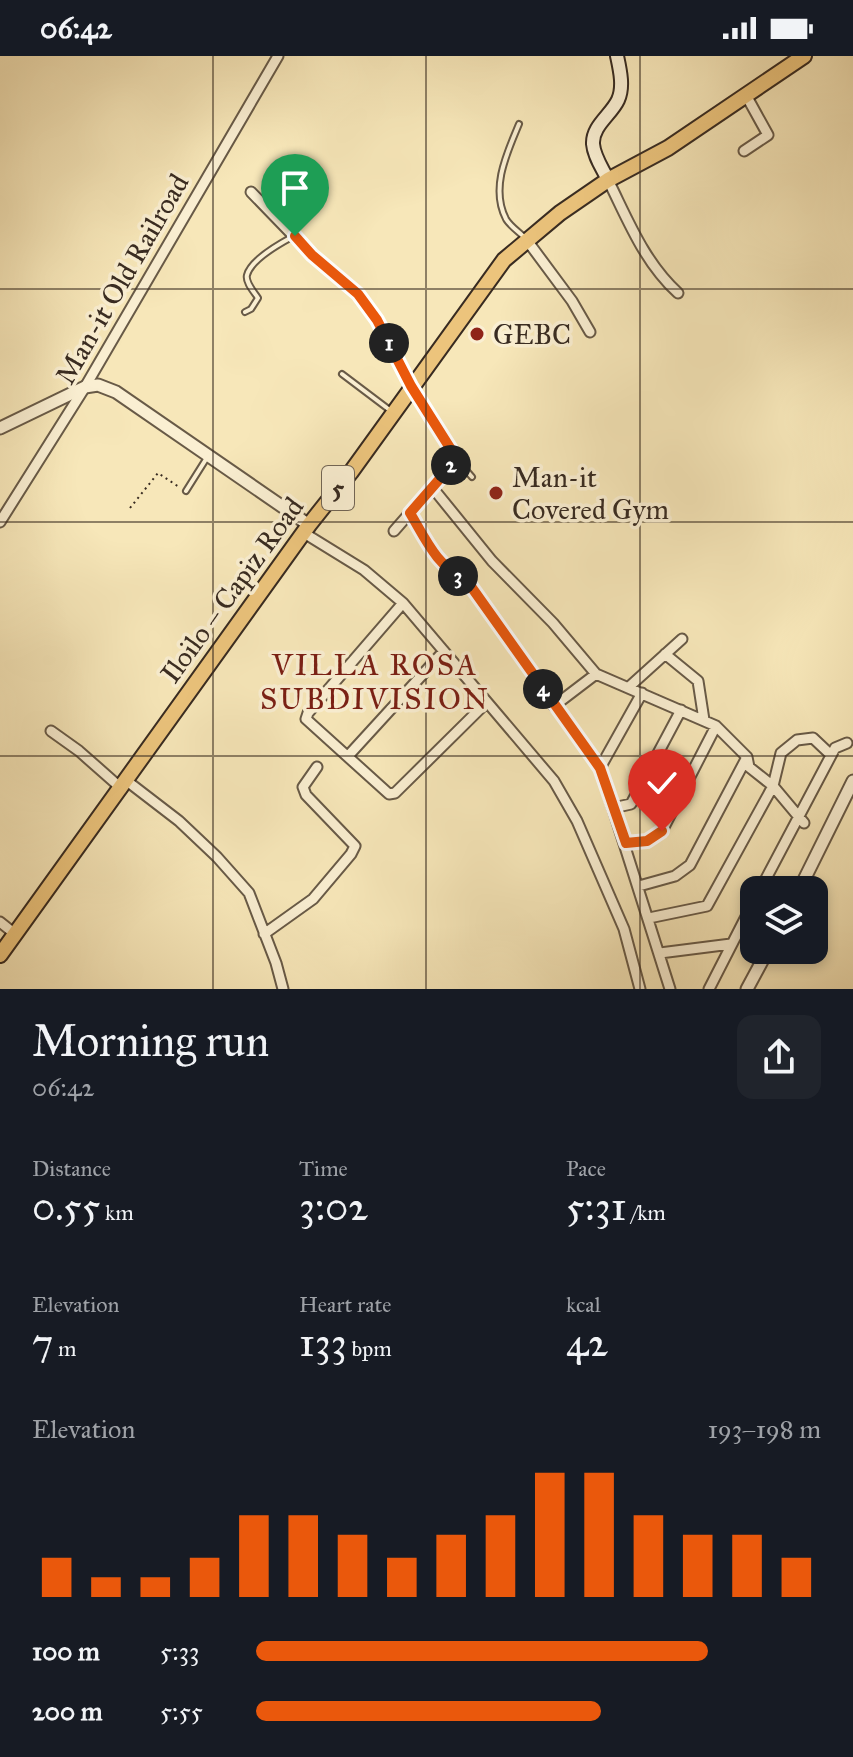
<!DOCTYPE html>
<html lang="en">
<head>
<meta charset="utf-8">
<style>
  :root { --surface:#171b24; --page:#20242c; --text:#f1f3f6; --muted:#9ea1a6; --accent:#ea580c }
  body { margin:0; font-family:"IM FELL Great Primer",serif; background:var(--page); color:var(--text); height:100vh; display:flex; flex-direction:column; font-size:30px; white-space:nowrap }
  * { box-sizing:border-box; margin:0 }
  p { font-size:26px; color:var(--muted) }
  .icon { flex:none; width:44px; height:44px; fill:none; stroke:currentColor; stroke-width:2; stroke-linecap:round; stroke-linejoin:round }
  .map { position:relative; height:933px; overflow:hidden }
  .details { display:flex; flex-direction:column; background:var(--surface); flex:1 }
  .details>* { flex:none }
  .buttons { position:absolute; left:740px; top:820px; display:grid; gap:16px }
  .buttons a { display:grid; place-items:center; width:88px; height:88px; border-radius:16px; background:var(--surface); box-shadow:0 4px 12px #0003; font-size:40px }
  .pin { position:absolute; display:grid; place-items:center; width:68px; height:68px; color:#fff; margin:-82px -34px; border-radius:50% 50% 50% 0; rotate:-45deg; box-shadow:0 0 8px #0007 }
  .pin .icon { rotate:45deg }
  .km { position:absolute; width:40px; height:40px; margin:-20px; border-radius:50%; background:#222; color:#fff; font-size:22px; line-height:40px; text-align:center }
  .round { display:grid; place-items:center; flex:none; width:84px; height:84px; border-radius:16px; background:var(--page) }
  .overview { display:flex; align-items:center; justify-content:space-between; height:136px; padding:0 32px }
  h1 { font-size:44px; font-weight:600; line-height:60px }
  .stats { display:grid; grid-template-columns:repeat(3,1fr); gap:12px; height:136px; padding:8px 32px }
  .stats div { display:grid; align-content:center }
  .stats b { font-size:40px; font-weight:600 }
  .stats small { font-size:22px; font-weight:400 }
  .stats p { font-size:22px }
  .chart { height:224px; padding:16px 32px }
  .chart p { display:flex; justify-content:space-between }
  .chart svg { width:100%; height:144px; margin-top:8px; stroke:var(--accent); stroke-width:6 }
  ul { padding:0 32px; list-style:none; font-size:26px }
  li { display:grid; grid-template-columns:128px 96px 1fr; align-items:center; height:60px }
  li i { height:20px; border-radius:10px; background:var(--accent) }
  .status { display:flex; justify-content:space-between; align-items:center; height:56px; padding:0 40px; background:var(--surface); direction:ltr }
  .status svg { height:22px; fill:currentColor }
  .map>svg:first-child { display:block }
</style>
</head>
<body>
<div class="status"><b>06:42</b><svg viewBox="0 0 49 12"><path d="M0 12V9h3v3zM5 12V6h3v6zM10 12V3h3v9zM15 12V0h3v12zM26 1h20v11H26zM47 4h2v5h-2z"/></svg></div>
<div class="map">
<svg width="853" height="933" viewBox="0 0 853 933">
  <rect width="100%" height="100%" fill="#f7e7b9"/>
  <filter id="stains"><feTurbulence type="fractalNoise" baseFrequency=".0025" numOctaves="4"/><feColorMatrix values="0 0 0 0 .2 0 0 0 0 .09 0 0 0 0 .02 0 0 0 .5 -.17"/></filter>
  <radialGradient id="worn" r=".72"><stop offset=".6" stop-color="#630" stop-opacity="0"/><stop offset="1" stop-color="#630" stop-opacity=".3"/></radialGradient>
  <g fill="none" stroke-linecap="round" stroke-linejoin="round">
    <defs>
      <path id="service" d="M519 68C507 97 490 132 506 163 510 170 519 176 525 182
        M245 256 251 253 258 242C254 236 245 226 247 219 251 204 279 188 292 181
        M342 318 391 355
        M458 405 472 421
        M186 435 208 400"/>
      <path id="minor" d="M744 95 768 79 747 41
        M608 124C628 164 644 206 678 237
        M251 136 312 199 358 238 377 264 411 330 457 403 394 475
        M526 183 572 245 590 276
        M432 431 492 505 553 567 596 618 716 670 747 701 749 711 773 730 804 767
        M410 457C424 480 438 513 465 522L600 712 670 933
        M0 466 85 331 278 0
        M304 477 364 514 403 547 554 725 577 765 624 873 640 933
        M403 547 308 657 306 663 389 738 395 737 487 646
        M665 598 698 625 704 664
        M630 630 682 583
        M554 650 596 618
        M51 675 79 695 122 733
        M348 700 444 595
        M600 712 642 637
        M127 725 179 765 217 801 249 837 276 907 283 933
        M613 752 631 748 681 654
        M626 787 647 785 662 775 716 670
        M639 830 675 820 690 809 747 701
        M760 834 835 692 847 687
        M649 862 707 850 773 730 781 697 797 684 813 682 831 699
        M0 866 15 878
        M264 878 313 843 351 798 355 790 306 739 303 731 317 711
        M660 897 731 888
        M709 933 754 845"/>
      <path id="tertiary" d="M0 372 85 331 98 329 116 336 309 469
        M799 834 853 725
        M747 933 768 894"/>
      <path id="secondary" d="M608 124C603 113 594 101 593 88 592 70 611 59 618 44 624 31 620 14 617 0"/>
      <path id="trunk" d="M0 899 309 469 351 416 504 204 560 157 608 124 668 92 804 0"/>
    </defs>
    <use href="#service" stroke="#685a47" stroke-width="8"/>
    <use href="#minor" stroke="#685a47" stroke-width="13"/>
    <use href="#tertiary" stroke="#685a47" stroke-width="15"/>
    <use href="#secondary" stroke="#382b21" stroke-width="16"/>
    <use href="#trunk" stroke="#382b21" stroke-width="18"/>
    <path stroke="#382b21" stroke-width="2" stroke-dasharray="2 4" stroke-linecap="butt" d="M130 452 158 417 179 431"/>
    <use href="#service" stroke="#faefd2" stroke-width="4"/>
    <use href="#minor" stroke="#faefd2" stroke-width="9"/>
    <use href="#tertiary" stroke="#faefd2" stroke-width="11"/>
    <use href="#secondary" stroke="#faefd2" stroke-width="12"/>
    <use href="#trunk" stroke="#ecc47c" stroke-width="14"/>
  </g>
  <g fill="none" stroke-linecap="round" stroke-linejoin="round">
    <defs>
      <path id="route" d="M295 180 312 199 358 238 377 264 411 330 457 403 410 457C424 480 438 513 465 522L600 712 626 787 647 785 662 775"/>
    </defs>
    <use href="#route" stroke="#fff" stroke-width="16"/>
    <use href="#route" stroke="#ea580c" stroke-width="10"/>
  </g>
  <path fill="none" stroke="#382b21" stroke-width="2" stroke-opacity="0.55" d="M213 0V933M426 0V933M640 0V933M0 233H853M0 466H853M0 700H853"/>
  <g fill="#8f2418" stroke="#faefd2" stroke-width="3">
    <circle cx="477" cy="278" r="8"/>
    <circle cx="496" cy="437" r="8"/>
  </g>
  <g text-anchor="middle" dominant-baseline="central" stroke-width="7" stroke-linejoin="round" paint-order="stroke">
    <rect fill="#faefd2" stroke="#726656" stroke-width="2" x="322" y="410" width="32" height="44" rx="6"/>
    <g font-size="26" font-weight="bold" fill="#382b21">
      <text x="338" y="432">5</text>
    </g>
    <g font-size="28" fill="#382b21" stroke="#faefd2">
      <text transform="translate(122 223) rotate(-60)">Man-it Old Railroad</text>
      <text transform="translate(232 534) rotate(-54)">Iloilo – Capiz Road</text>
    </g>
    <g font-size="28" fill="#382b21" stroke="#faefd2" text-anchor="start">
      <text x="493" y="278">GEBC</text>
      <text x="512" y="421">Man-it<tspan x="512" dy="32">Covered Gym</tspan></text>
    </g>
    <g font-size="30" letter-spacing="2" fill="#7a1f14" stroke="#faefd2">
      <text x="375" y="609">VILLA ROSA<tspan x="375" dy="34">SUBDIVISION</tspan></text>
    </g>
  </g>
  <rect width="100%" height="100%" filter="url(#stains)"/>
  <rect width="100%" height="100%" fill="url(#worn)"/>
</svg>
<div class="buttons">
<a><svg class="icon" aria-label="layers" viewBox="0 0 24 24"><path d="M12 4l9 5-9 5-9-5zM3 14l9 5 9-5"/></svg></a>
</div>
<div class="pin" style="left:295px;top:180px;background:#1e9e55"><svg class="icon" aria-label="arrive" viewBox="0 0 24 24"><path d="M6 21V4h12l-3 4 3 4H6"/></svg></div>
<div class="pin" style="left:662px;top:775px;background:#d93025"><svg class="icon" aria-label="check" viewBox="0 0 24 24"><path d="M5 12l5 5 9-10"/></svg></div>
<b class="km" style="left:389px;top:287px">1</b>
<b class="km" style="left:451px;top:409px">2</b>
<b class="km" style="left:458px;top:520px">3</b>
<b class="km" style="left:543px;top:633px">4</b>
</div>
<section class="details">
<div class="overview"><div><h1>Morning run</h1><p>06:42</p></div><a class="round"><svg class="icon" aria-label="share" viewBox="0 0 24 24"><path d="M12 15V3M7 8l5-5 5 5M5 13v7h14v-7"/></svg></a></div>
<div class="stats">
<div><p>Distance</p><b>0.55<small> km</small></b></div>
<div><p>Time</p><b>3:02</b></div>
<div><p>Pace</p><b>5:31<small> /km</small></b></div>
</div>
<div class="stats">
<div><p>Elevation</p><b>7<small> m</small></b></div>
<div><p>Heart rate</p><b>133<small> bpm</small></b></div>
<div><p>kcal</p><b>42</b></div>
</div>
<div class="chart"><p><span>Elevation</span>193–198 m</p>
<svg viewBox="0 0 160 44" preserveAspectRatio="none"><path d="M5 44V32M15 44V38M25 44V38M35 44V32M45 44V19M55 44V19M65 44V25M75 44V32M85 44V25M95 44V19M105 44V6M115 44V6M125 44V19M135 44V25M145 44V25M155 44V32"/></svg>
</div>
<ul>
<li><b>100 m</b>5:33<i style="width:80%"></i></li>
<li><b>200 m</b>5:55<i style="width:61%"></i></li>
</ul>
</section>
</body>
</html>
